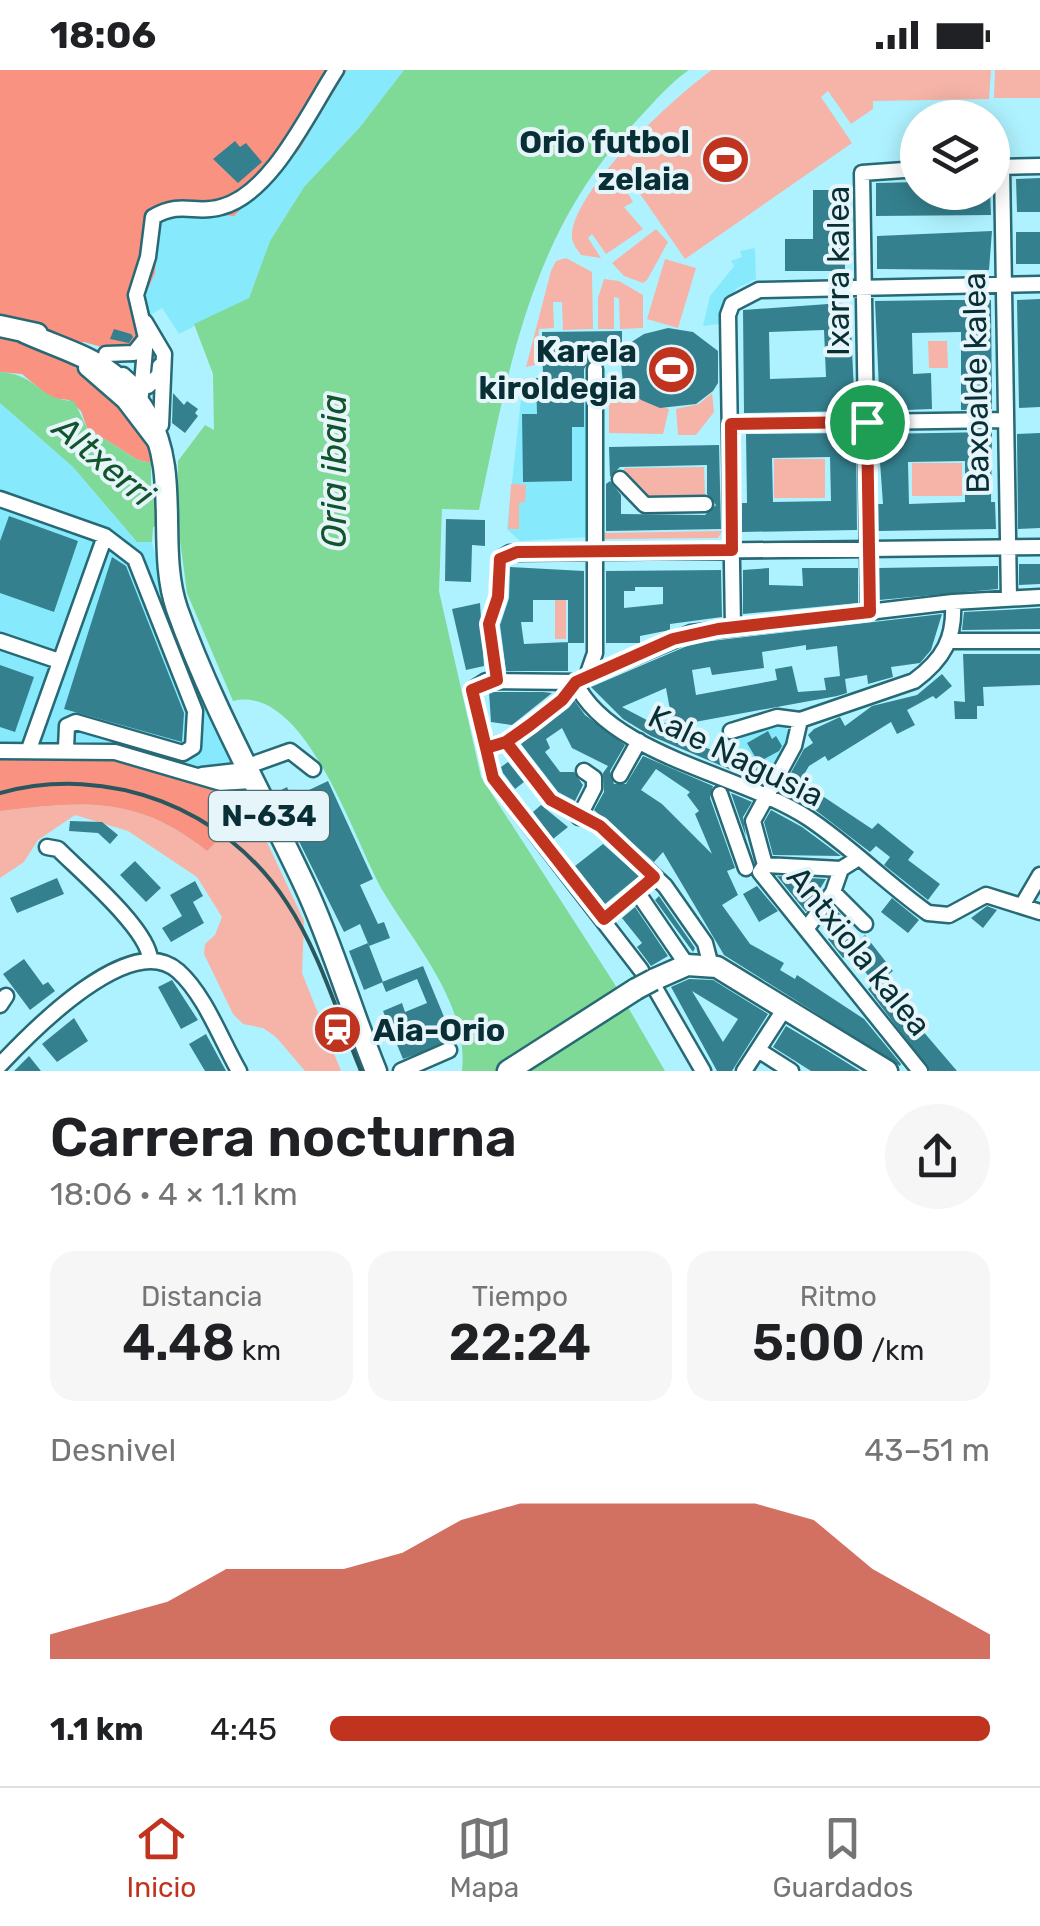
<!DOCTYPE html>
<html lang="es">
<head>
<meta charset="utf-8">
<style>
  :root { --surface:#fff; --page:#f6f6f6; --text:#202124; --muted:#757577; --line:#e0e0e0; --accent:#c0341f }
  body { margin:0; font-family:Rubik,sans-serif; background:var(--page); color:var(--text); height:100vh; display:flex; flex-direction:column; font-size:38px; white-space:nowrap }
  * { box-sizing:border-box; margin:0 }
  p { font-size:32px; color:var(--muted) }
  .icon { flex:none; width:55px; height:55px; fill:none; stroke:currentColor; stroke-width:2; stroke-linecap:round; stroke-linejoin:round }
  .map { position:relative; height:1001px; overflow:hidden }
  .panel { display:flex; flex-direction:column; background:var(--surface); flex:1 }
  .panel>* { flex:none }
  .controls { position:absolute; left:900px; top:30px; display:grid; gap:20px }
  .controls a { display:grid; place-items:center; width:110px; height:110px; border-radius:50%; background:var(--surface); box-shadow:0 5px 25px #0003; font-size:50px }
  .pin { position:absolute; display:grid; place-items:center; width:85px; height:85px; color:#fff; margin:-42px; border:5px solid #fff; border-radius:50%; box-shadow:0 2px 10px #0007 }
  .round { display:grid; place-items:center; flex:none; width:105px; height:105px; border-radius:52px; background:var(--page) }
  .headline { display:flex; align-items:center; justify-content:space-between; height:170px; padding:0 50px }
  h1 { font-size:55px; font-weight:600; line-height:75px }
  .metrics { display:grid; grid-template-columns:repeat(3,1fr); gap:15px; height:170px; padding:10px 50px }
  .metrics div { display:grid; align-content:center; border-radius:25px; background:var(--page); text-align:center }
  .metrics b { font-size:50px; font-weight:600 }
  .metrics small { font-size:28px; font-weight:400 }
  .metrics p { font-size:28px }
  .chart { height:280px; padding:20px 50px }
  .chart p { display:flex; justify-content:space-between }
  .chart svg { width:100%; height:180px; margin-top:10px; fill:var(--accent); opacity:.7 }
  ul { padding:0 50px; list-style:none; font-size:32px }
  li { display:grid; grid-template-columns:160px 120px 1fr; align-items:center; height:75px }
  li i { height:25px; border-radius:12px; background:var(--accent) }
  .status { display:flex; justify-content:space-between; align-items:center; height:70px; padding:0 50px; background:var(--surface); direction:ltr }
  .status svg { height:28px; fill:currentColor }
  .dock { display:flex; justify-content:space-around; align-items:center; height:140px; border-top:2px solid var(--line); background:var(--surface); font-size:28px; color:var(--muted) }
  .dock a { display:grid; justify-items:center; gap:5px }
  .dock .selected { color:var(--accent) }
  .map>svg:first-child { display:block }
</style>
</head>
<body>
<div class="status"><b>18:06</b><svg viewBox="0 0 49 12"><path d="M0 12V9h3v3zM5 12V6h3v6zM10 12V3h3v9zM15 12V0h3v12zM26 1h20v11H26zM47 4h2v5h-2z"/></svg></div>
<div class="map">
<svg width="1040" height="1001" viewBox="0 0 1040 1001">
  <rect width="100%" height="100%" fill="#aff2ff"/>
  <path fill="#87eafc" d="M347 0H404L360 57 304 117 270 171 249 228 179 264 162 238 149 246 144 228 155 203 159 151 337 15Z
    M755 178 756 209 737 218 722 239 719 254 703 256 710 226 734 196 731 191 742 187 740 181Z
    M586 308 589 467 520 471 507 459 523 310Z
    M0 333 73 397 136 471 152 472 167 533 242 719 0 676Z
    M773 654 786 657 790 669 772 699 732 685 722 676 736 674 748 659Z"/>
  <path fill="#f5b4a7" d="M712 0H991L989 29 873 31V39L851 54 828 21 821 27 852 73 685 189 627 105 620 110 633 132 624 137 643 159 606 184 592 164 588 168 601 188 581 185C576 178 571 172 572 164 576 117 675 26 712 0Z
    M995 0H1040V28H994Z
    M656 159 668 172 647 210 643 213 624 206 612 193Z
    M566 188 592 202 593 259 563 260 562 232H553L554 258 539 259 535 295 526 297 551 201 556 191Z
    M665 189 696 198 678 258 647 249Z
    M604 209 619 211 643 225V258L620 259 619 228 614 227V259H598V228Z
    M928 271H947L948 298H929Z
    M622 308 641 330 669 339 663 364 609 363V323L620 319Z
    M712 323 714 342 696 365H678L676 339 699 334Z
    M774 389H825V428H774Z
    M912 393H962V426H912Z
    M704 397 705 426 648 427 632 408 624 407V398Z
    M511 414 526 415 525 432 519 433V459H508Z
    M722 461 718 468 605 469 604 463Z
    M555 504H566V569H555Z
    M210 715 242 719 304 851 302 903 341 1001H305L276 967 263 958 243 954 233 944 204 884 205 874 215 865 222 847 197 807 128 761 75 745 38 770 24 792 0 808V741C84 731 137 725 207 781Z"/>
  <path fill="#f99280" d="M0 0H347L299 80 234 146 185 141 159 151 155 203 144 228 149 246 140 272 119 282 84 272 51 277C81 305 151 351 151 393L138 390 87 358 81 341 69 330 51 328 22 304 0 302Z
    M76 673C131 680 191 694 229 736L230 758 207 781C137 725 84 731 0 741V676Z"/>
  <path fill="#7fd997" d="M404 0H689C670 13 655 31 639 48 531 161 510 292 479 440L442 439 439 521 481 707 614 913 665 1001H462C469 935 416 876 384 823 355 775 307 613 233 631L187 523 178 455 153 457 152 472H137L73 397 0 333V302C40 305 37 330 74 331L87 358 138 390 151 393V422H178V391L205 355 214 360 213 304 194 254 249 228 270 171 304 117 360 57Z"/>
  <path fill="#35808e" fill-rule="evenodd" d="M235 71 240 77 246 73 262 92 238 113 213 89Z
    M1040 108V142H1017L1016 109Z
    M918 112V122H990L991 145 876 146V113Z
    M813 120H844L845 201H785V169H813Z
    M992 161 989 200 877 199V166Z
    M1016 162H1040V194H1016Z
    M1040 229V337L1019 338 1017 230Z
    M949 230H991L992 339 961 340V262L912 263 913 304 931 303 932 339 880 341 875 231Z
    M842 233 850 239 855 341 744 343 743 240ZM824 260 826 307 770 309 769 262Z
    M668 258 693 262 718 281V313L713 321 696 334 660 338 641 330 623 314 621 292 591 289 584 299V357H572V411L523 412 522 344H537L536 308H543L542 262 622 261V278L644 264Z
    M114 259 131 264 133 267 129 273 110 269Z
    M173 323 184 335 187 331 198 339 195 343 198 346 185 363 172 353Z
    M992 362 991 432H995L996 459 878 461V434H883L878 364ZM965 391V432L909 434 908 392Z
    M856 363 857 460 742 462V433H747L746 364ZM830 387 831 431 773 432 772 388Z
    M1040 363V458L1018 459 1017 364Z
    M719 375 721 459 606 461V414L610 411 621 425V444L705 445 716 435 707 424V395L620 397 610 407 609 377Z
    M9 446 78 471 54 542 0 523V471Z
    M446 449 485 450V476L472 475 471 512 445 511Z
    M112 487 126 496 184 643 182 672 64 639Z
    M1019 494H1040V514L1019 515Z
    M998 496V519L879 530V498Z
    M510 497 584 501V573H568V530H533V552H521L524 574 568 572V601H506L500 555 509 528Z
    M769 498V515L803 516 802 498H858V533L743 544V500Z
    M721 500 722 547 670 554V560L640 566V573H606V501ZM635 517H663V534L624 538V521H635Z
    M480 533 484 596 466 600 452 539Z
    M1040 538V559L962 560 964 542Z
    M942 544 931 580 920 593 891 597 893 607 868 614 867 605 845 609 847 623 837 626 673 656 706 670 703 677 719 682 722 676 761 697 747 673 768 661 772 669 776 666 782 676 779 681 759 692 770 698 762 713 651 666 623 649 591 617 694 573ZM806 575V580L837 576 840 606 824 608 826 620 798 622 792 596 775 599 777 610 696 625 692 600 710 597 712 605 764 598 762 582ZM666 618 673 656 662 652 660 657 622 637Z
    M963 584H1040V615L983 617 984 636H977V649H955L954 631 965 632Z
    M0 595 34 607 15 662 0 657Z
    M942 604 952 616 936 629 933 626 907 640 915 655 897 664 891 652 828 691 825 686 809 696 800 711 872 759 878 753 914 782 908 790 940 814 928 830 884 795 890 787 876 776 870 782 814 739 781 721 804 679 813 673 808 665 814 659 840 647 845 656 872 636 917 625Z
    M489 622H543L552 623 512 655 491 652Z
    M574 630 585 645 625 675 610 701 614 714H626L643 686 713 716 710 728 735 798 727 801 738 825 722 835 750 874 784 893 780 900 795 909 797 905 864 949 901 994 900 996 724 885 663 782 654 792 594 740 604 722 603 703 608 696 572 678 562 658 546 669 550 678 545 682 560 702H574L583 715 575 731 558 722 521 674ZM656 699 690 722 687 725 699 741 695 744 712 784 662 734 641 720Z
    M508 692 524 712 515 719 503 703 501 697Z
    M328 711 373 809 360 815 378 854 384 852 390 868 369 876 360 854 344 862 275 723 287 717 292 728Z
    M731 723 752 732 743 747 746 767Z
    M541 735 568 757 553 769 533 742Z
    M771 740 802 757 841 786 773 785 764 752Z
    M70 751 102 752 118 765 110 774 98 763 69 761Z
    M603 774 639 806 605 834 575 796Z
    M135 791 161 818 146 832 120 805Z
    M777 806 826 809 806 842Z
    M57 808 64 824 17 843 10 828Z
    M195 811 203 826 193 832 204 853 171 872 162 858 182 846 170 825Z
    M757 816 778 841 759 852 743 824Z
    M659 826 695 878 693 882 655 830Z
    M892 828 919 850 908 863 881 842Z
    M987 836 997 840 983 858 971 848Z
    M635 837 668 886 651 896 637 877 642 873 622 848Z
    M834 838 851 855 843 862 854 875 865 865 893 901 875 914 849 882 843 888 828 869 834 864 824 852Z
    M368 873 383 912 364 920 349 881Z
    M24 889 43 915 48 912 55 921 30 940 3 904Z
    M423 896 454 971 403 989 383 941 402 933 405 942 427 933 417 909 386 922 382 912Z
    M689 909 713 910 768 944 732 1001H717L671 917ZM692 921 738 949 723 972Z
    M172 910 198 950 181 959 158 917Z
    M880 910 919 951 916 953 957 1001H930L868 919Z
    M74 948 88 971 57 992 42 974Z
    M786 956 828 981 860 1001H811L773 977Z
    M206 964 226 1001H205L189 974Z
    M29 986 41 1001H14Z"/>
  <g fill="none" stroke-linecap="round" stroke-linejoin="round">
    <defs>
      <path id="minor" d="M996 97 1040 96
        M1002 97 1009 529
        M145 252 164 284 161 355
        M106 284 134 283 146 268 136 225 148 187 153 147C182 130 195 145 221 137 272 124 309 41 336 0
        M86 298 124 331 156 373
        M123 305 134 315 148 316 159 305 160 296
        M141 325 146 268
        M731 354 1004 350
        M620 409 645 435 705 434
        M0 429 105 466 135 489 195 641 193 677 183 683 76 652 67 656 66 678
        M869 542 862 103 918 99
        M733 557 728 245 732 234 759 220 1040 214
        M0 571 59 591
        M951 571H1040
        M587 606 595 583V299
        M497 610 489 554 498 527 500 489 510 483 1040 477
        M575 612C609 685 741 704 808 748 850 776 886 813 928 843L949 845 986 825 1040 842
        M575 612 486 611 472 620 493 708 641 900
        M731 661 777 647 800 650
        M506 672 551 730 600 756 665 816 705 873 711 896
        M486 677 506 672 530 655 562 629 575 612 691 563 953 532 1040 527
        M29 679 105 466
        M0 681 115 682 221 713 251 711
        M245 697 290 681 313 699
        M202 705 246 700
        M620 705 639 671
        M720 724 746 798
        M579 747 594 718V708L584 701
        M47 777 58 779C81 802 148 859 150 889
        M765 795 841 799 857 789
        M637 822 687 895
        M833 822 865 854
        M1023 834 1040 805
        M604 849 654 807
        M807 858 833 822 841 799
        M655 918 703 1001
        M0 935 6 926
        M758 980 791 1001
        M0 995C32 961 131 859 178 901 205 925 221 970 239 1001
        M401 1001 449 980
        M744 1001 785 938
        M920 1001 760 802 765 795 753 751 794 676 800 650 914 611C944 589 955 568 953 532"/>
      <path id="highway" d="M0 256 37 264
        M24 262C77 286 115 290 147 345 181 402 156 478 177 539 211 635 262 724 305 816 333 876 351 940 376 1001
        M653 910 687 895 717 897 887 1001
        M508 1001 636 919"/>
    </defs>
    <use href="#minor" stroke="#276a76" stroke-width="19"/>
    <use href="#highway" stroke="#276a76" stroke-width="25"/>
    <use href="#minor" stroke="#fff" stroke-width="14"/>
    <use href="#highway" stroke="#fff" stroke-width="20"/>
    <path stroke="#2a565e" stroke-width="4" d="M0 723C108 693 226 738 287 833 320 883 338 946 361 1001"/>
    <defs>
      <path id="highway-bridge" d="M636 919 653 910"/>
    </defs>
    <use href="#highway-bridge" stroke="#276a76" stroke-width="25" stroke-linecap="butt"/>
    <use href="#highway-bridge" stroke="#fff" stroke-width="20"/>
  </g>
  <g fill="none" stroke-linecap="round" stroke-linejoin="round">
    <defs>
      <path id="route" d="M867 352 731 354 732 480 517 482 500 489 498 527 489 554 497 610 472 620 486 678 506 672 551 730 600 756 654 807 604 849 493 708 486 678 506 672 530 655 562 630 576 612 673 569 718 559 870 542 867 352"/>
    </defs>
    <use href="#route" stroke="#fff" stroke-width="20"/>
    <use href="#route" stroke="#c0341f" stroke-width="12"/>
  </g>
  <defs>
    <symbol id="stadium-disc" viewBox="-11 -11 22 22"><circle r="9.5" fill="#c0341f" stroke="#e6f5f9"/><path d="M0-5a6.5 5 0 1 0 0 10a6.5 5 0 1 0 0-10ZM-3.5-1.8h7v3.6h-7Z" fill="#fff"/></symbol>
    <symbol id="station-disc" viewBox="-11 -11 22 22"><circle r="9.5" fill="#c0341f" stroke="#e6f5f9"/><path d="M-3-6H3Q5-6 5-4V2Q5 4 3 4L4.5 6H3L1.5 4h-3L-3 6H-4.5L-3 4Q-5 4-5 2V-4Q-5-6-3-6ZM-3.5-4v3h7v-3ZM-3.5 1v1.5H-2V1ZM2 1v1.5H3.5V1Z" fill="#fff"/></symbol>
  </defs>
  <g fill-rule="evenodd">
    <use href="#stadium-disc" x="698" y="62" width="55" height="55"/>
    <use href="#stadium-disc" x="644" y="272" width="55" height="55"/>
    <use href="#station-disc" x="310" y="932" width="55" height="55"/>
  </g>
  <g text-anchor="middle" dominant-baseline="central" stroke-width="8" stroke-linejoin="round" paint-order="stroke">
    <rect fill="#e6f5f9" stroke="#4b6a70" stroke-width="2.5" x="209" y="721" width="120" height="50" rx="8"/>
    <g font-size="30" font-weight="bold" fill="#092f36">
      <text x="269" y="746">N-634</text>
    </g>
    <g font-size="32" font-weight="bold" fill="#092f36" stroke="#e6f5f9" text-anchor="end">
      <text x="690" y="72">Orio futbol<tspan x="690" dy="37">zelaia</tspan></text>
      <text x="637" y="281">Karela<tspan x="637" dy="37">kiroldegia</tspan></text>
      <text x="373" y="960" text-anchor="start">Aia-Orio</text>
    </g>
    <g font-size="32" fill="#092f36" stroke="#e6f5f9">
      <text transform="translate(838 201) rotate(-90)">Ixarra kalea</text>
      <text transform="translate(976 313) rotate(-91)">Baxoalde kalea</text>
      <text transform="translate(736 686) rotate(26)">Kale Nagusia</text>
      <text transform="translate(859 881) rotate(51)">Antxiola kalea</text>
    </g>
    <g font-size="35" font-style="italic" fill="#12542b" stroke="#e6f5f9">
      <text transform="translate(104 391) rotate(40)">Altxerri</text>
      <text transform="translate(334 401) rotate(-90)">Oria ibaia</text>
    </g>
  </g>
</svg>
<div class="controls">
<a><svg class="icon" aria-label="layers" viewBox="0 0 24 24"><path d="M12 4l9 5-9 5-9-5zM3 14l9 5 9-5"/></svg></a>
</div>
<div class="pin" style="left:867px;top:352px;background:#1e9e55"><svg class="icon" aria-label="arrive" viewBox="0 0 24 24"><path d="M6 21V4h12l-3 4 3 4H6"/></svg></div>
</div>
<section class="panel">
<div class="headline"><div><h1>Carrera nocturna</h1><p>18:06 · 4 × 1.1 km</p></div><a class="round"><svg class="icon" aria-label="share" viewBox="0 0 24 24"><path d="M12 15V3M7 8l5-5 5 5M5 13v7h14v-7"/></svg></a></div>
<div class="metrics">
<div><p>Distancia</p><b>4.48<small> km</small></b></div>
<div><p>Tiempo</p><b>22:24</b></div>
<div><p>Ritmo</p><b>5:00<small> /km</small></b></div>
</div>
<div class="chart"><p><span>Desnivel</span>43–51 m</p>
<svg viewBox="0 0 160 44" preserveAspectRatio="none"><path d="M0 44V38L10 34L20 30L30 22L40 22L50 22L60 18L70 10L80 6L90 6L100 6L110 6L120 6L130 10L140 22L150 30L160 38V44z"/></svg>
</div>
<ul>
<li><b>1.1 km</b>4:45<i style="width:100%"></i></li>
</ul>
</section>
<nav class="dock">
<a class="selected"><svg class="icon" aria-label="home" viewBox="0 0 24 24"><path d="M3 11l9-7 9 7M6 9v11h12V9"/></svg>Inicio</a>
<a><svg class="icon" aria-label="map" viewBox="0 0 24 24"><path d="M3 6l6-2 6 2 6-2v14l-6 2-6-2-6 2zM9 4v14M15 6v14"/></svg>Mapa</a>
<a><svg class="icon" aria-label="saved" viewBox="0 0 24 24"><path d="M7 4h10v16l-5-4-5 4z"/></svg>Guardados</a>
</nav>
</body>
</html>
